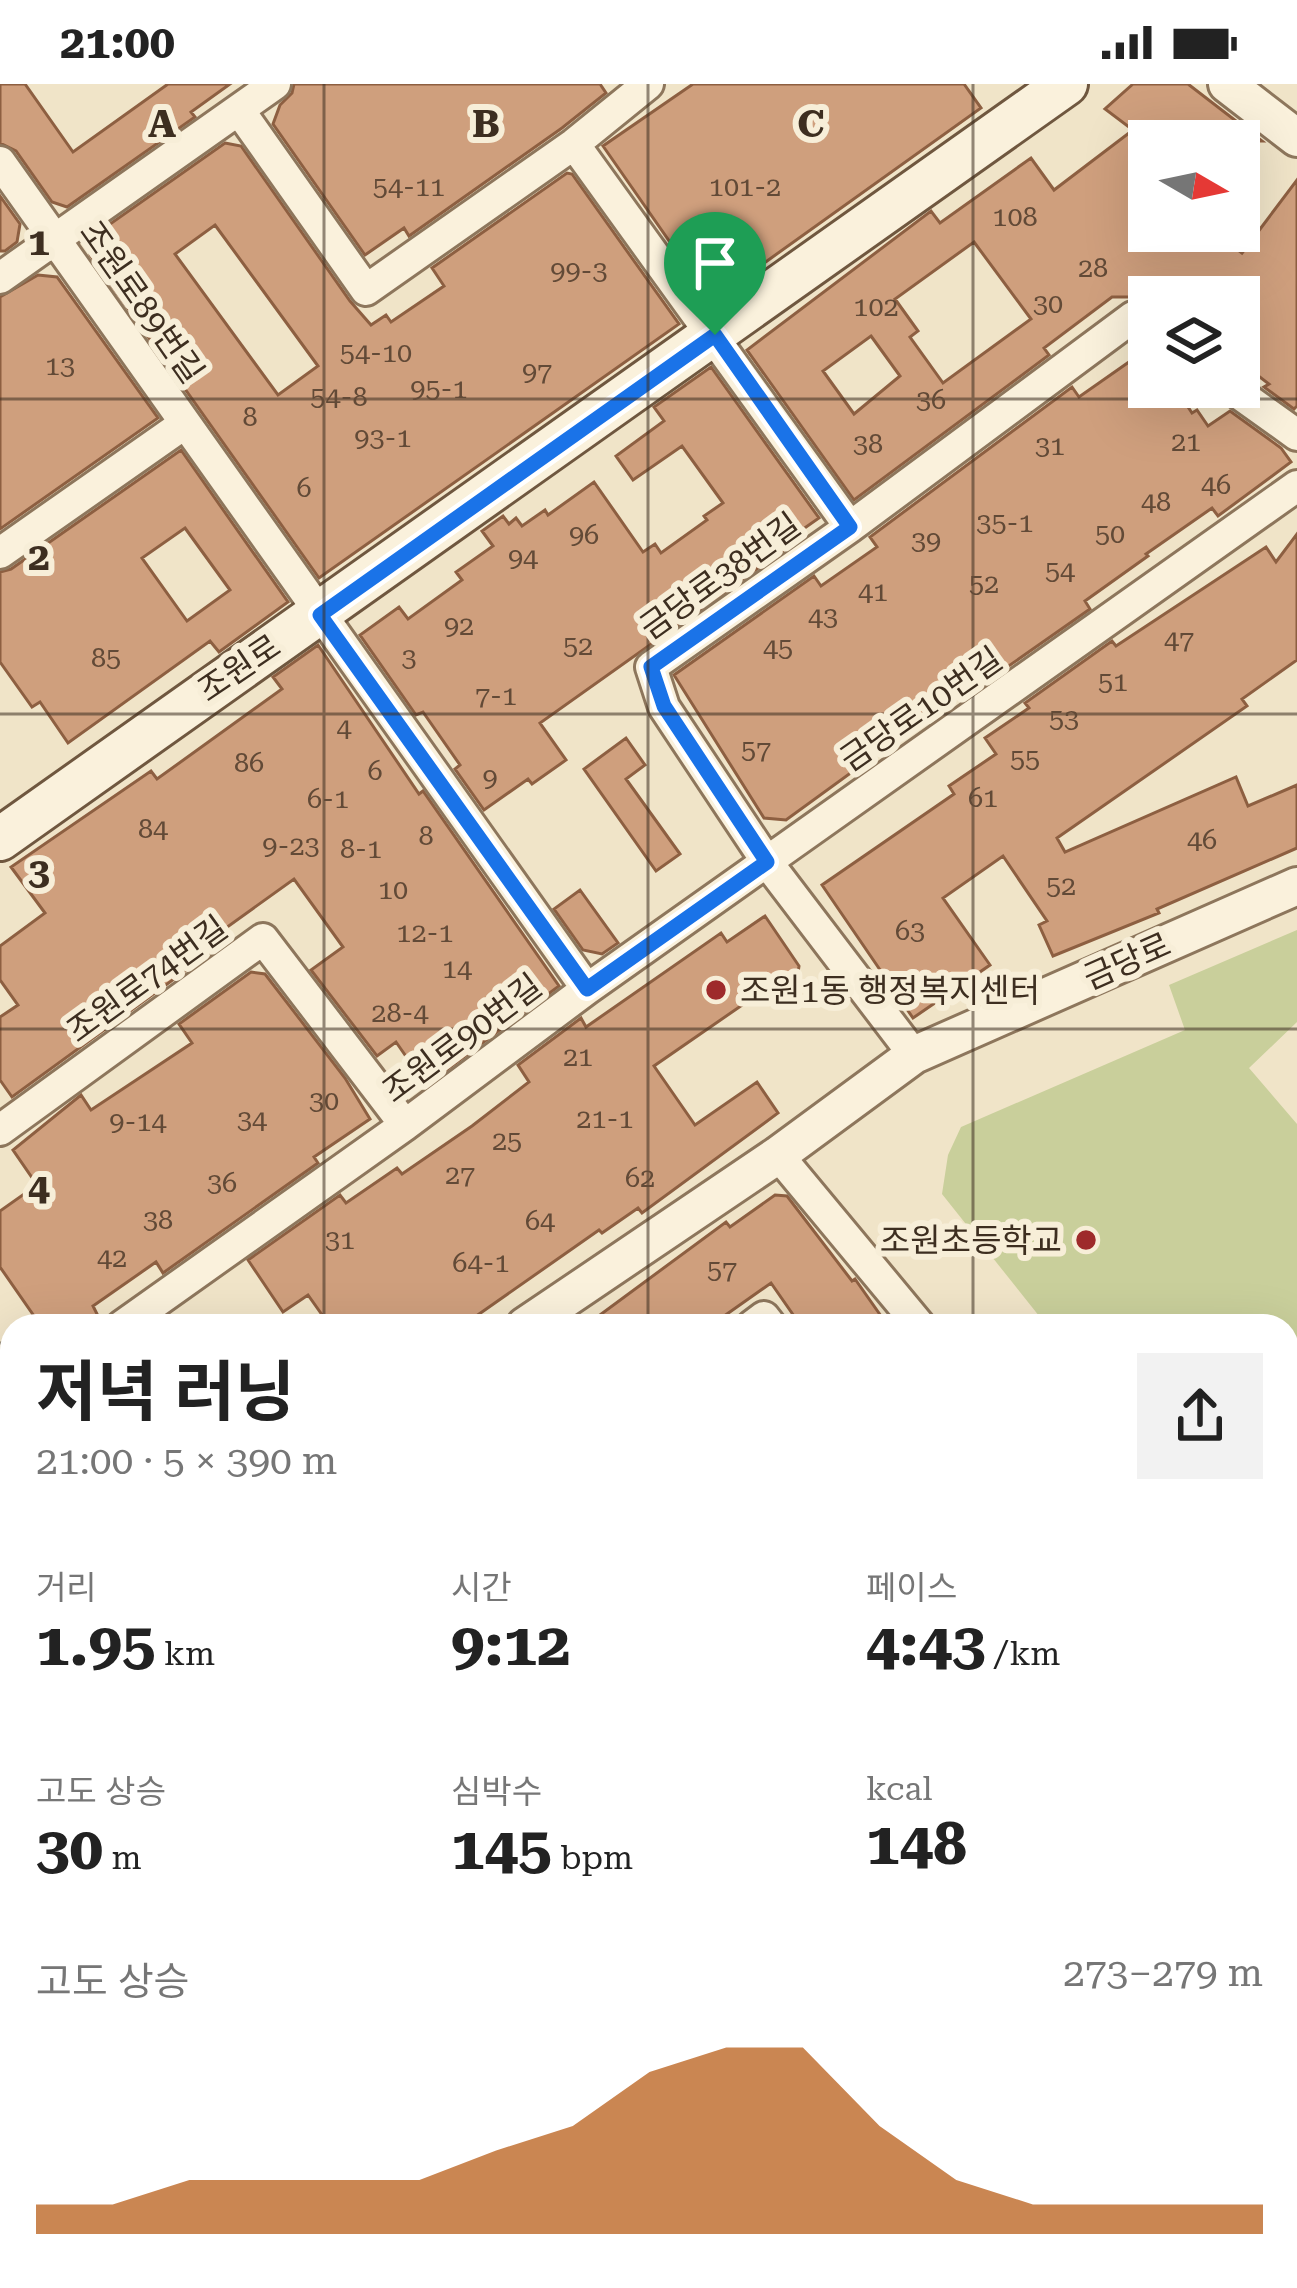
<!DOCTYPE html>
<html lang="ko">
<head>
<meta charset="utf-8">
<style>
  :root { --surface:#fff; --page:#f2f2f2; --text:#222; --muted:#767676; --accent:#b45309 }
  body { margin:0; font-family:"Roboto Serif","Noto Sans KR",serif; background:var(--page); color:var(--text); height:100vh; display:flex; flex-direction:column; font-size:45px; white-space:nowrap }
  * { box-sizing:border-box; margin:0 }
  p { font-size:39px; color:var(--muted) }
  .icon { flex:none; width:66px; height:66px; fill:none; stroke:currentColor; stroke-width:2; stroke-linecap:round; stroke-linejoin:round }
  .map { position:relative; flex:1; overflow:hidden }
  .details { position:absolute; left:0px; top:1230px; width:1299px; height:975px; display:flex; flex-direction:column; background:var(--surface); border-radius:36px 36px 0 0; box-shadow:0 12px 48px #0002 }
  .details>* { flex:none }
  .needle { width:78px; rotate:99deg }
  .fabs { position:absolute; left:1128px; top:36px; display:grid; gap:24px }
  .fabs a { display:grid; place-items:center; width:132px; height:132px; border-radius:0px; background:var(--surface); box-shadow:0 12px 48px #0002; font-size:60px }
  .pin { position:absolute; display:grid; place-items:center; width:102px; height:102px; color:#fff; margin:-123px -51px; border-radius:50% 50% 50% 0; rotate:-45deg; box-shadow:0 0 12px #0007 }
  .pin .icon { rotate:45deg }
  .round { display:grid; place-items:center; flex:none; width:126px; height:126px; border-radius:0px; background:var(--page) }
  .headline { display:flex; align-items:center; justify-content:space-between; height:204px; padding:0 36px }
  h1 { font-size:66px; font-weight:700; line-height:90px }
  .figures { display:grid; grid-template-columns:repeat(3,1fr); gap:18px; height:204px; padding:12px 36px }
  .figures div { display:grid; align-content:center }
  .figures b { font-size:60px; font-weight:700 }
  .figures small { font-size:33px; font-weight:400 }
  .figures p { font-size:33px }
  .chart { height:336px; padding:24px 36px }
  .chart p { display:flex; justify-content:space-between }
  .chart svg { width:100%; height:216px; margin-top:12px; fill:var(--accent); opacity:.7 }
  .status { display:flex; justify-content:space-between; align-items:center; height:84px; padding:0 60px; background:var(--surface); direction:ltr }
  .status svg { height:33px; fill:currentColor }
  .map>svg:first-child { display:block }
</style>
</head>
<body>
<div class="status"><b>21:00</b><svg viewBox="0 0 49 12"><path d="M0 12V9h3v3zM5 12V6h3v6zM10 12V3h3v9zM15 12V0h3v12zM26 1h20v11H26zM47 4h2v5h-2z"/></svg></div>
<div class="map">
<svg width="1297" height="2204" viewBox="0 0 1297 2204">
  <rect width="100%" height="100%" fill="#f0e4c8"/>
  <path fill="#c9cf9b" d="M1297 846V938L1249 984 1297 1040V1255L1287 1263V1242H1047L942 1110 948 1071 961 1043 1185 946 1169 901Z"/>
  <path fill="#cf9f7d" stroke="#8d5f41" stroke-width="3" fill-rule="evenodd" d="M0 0H25L73 68 168 0H230L191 28 195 33 67 123 52 118 16 67 0 59Z
    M294 0H600L606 9 562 44 409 152 404 144 365 171 273 40 280 21 292 9Z
    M693 0H964L981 24 711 217 603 62Z
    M1133 0H1188L1262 57H1149V147H1214L1242 169 1297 96V322L1294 325 1264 303 1269 300 1239 277V213H1112L1044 264 1049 271 854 416 747 266 931 127 940 139 1031 74 1054 106 1133 46 1105 25ZM974 158 1031 235 943 299 910 253 918 247 895 215ZM871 252 900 292 854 330 823 287Z
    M225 59 241 62 350 217 371 241 386 231 391 238 444 202 432 184 567 89 572 90 679 240 319 494 90 171 93 152ZM215 141 318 282 278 311 175 170Z
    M0 112 20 140 17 158 5 167H0Z
    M38 191 57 193 158 334 0 445V213Z
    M1149 264V303H1175L1192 329 1197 326 1208 342 1230 327 1281 364 1291 378 1218 432 1212 424 1146 470 1148 472 1085 517 1090 525 1003 586 999 581 786 736 764 734 674 591 814 492 821 502 877 463 870 453 1072 303 1079 313Z
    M711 283 819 434 789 455 792 460 540 639 566 676 532 700 528 695 484 726 455 685 460 681 423 628 416 631 360 551 399 523 408 535 462 496 456 488 493 462 482 447 503 432 509 440 516 434 522 442 545 426 548 431 594 398 643 468 655 460 661 469 707 436 704 432 723 419 682 362 633 396 616 372 664 337 654 323Z
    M181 366 288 518 219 568 210 557 68 659 40 618 32 623 0 578V488L11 485ZM185 444 230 506 187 537 142 474Z
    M1297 450V576L1242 615 1247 622 1057 754 1065 768 1236 693 1248 722 1297 701V764L1157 825 1159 829 1053 872 1039 841 1047 837 1003 772 943 814 990 881 913 934 822 801 954 710 949 702 996 670 985 654 1029 624 1025 619 1112 557 1116 562 1266 463 1276 478Z
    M318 561 419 710 423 707 559 902 426 1001 396 958 377 972 311 886 343 863 294 795 223 846 229 855 12 1013 0 996V933L18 921 0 896V862L45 829 11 783 151 687 157 695 282 605 273 593Z
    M626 654 645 681 626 695 680 770 656 787 584 685Z
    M580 806 618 859 602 870 583 866 554 825Z
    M765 832 799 882 796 901 780 912 761 908 654 982 695 1041 757 998 778 1029 642 1129 638 1124 602 1149 599 1146 462 1242H330L308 1211 283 1228 248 1176 340 1111 346 1119 397 1084 402 1090 472 1042 529 998 518 981 581 934 586 943 721 849 727 858Z
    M251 888 265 890 345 994 370 1035 314 1073 318 1079 163 1189 156 1178 93 1222 103 1242H41L0 1183V1127L37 1101 13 1066 81 1011 91 1026 192 959 179 940Z
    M775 1111 787 1112 852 1197 855 1195 888 1242H801L771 1199 710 1242H585L726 1138 730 1143Z"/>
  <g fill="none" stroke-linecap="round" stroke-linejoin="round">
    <defs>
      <path id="minor" d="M239 26 366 206 574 60 648 0
        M574 60 850 443
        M0 78 587 905
        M0 194 275 0
        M1230 303 1297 351
        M0 469 184 340
        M914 971 767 778 664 623 651 583 850 443 1133 233 1149 244
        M0 1046 263 855 405 1041
        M778 1071 920 1242
        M122 1242 405 1041 587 905 1297 402
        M752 1242 764 1233 771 1242
        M0 1750 12 1746
        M0 1827 12 1831
        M0 2022 12 2020
        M85 2193V2204
        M362 2204 433 2193"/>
      <path id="tertiary" d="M1227 0 1297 54
        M525 1242 778 1071 914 971 1297 802
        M440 2204 444 2193"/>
      <path id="secondary" d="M0 755 1066 0"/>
    </defs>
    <use href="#minor" stroke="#8d765c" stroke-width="36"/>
    <use href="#tertiary" stroke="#8d765c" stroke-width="42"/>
    <use href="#secondary" stroke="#6f573f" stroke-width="48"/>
    <use href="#minor" stroke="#faf1dc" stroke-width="30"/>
    <use href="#tertiary" stroke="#faf1dc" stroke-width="36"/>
    <use href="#secondary" stroke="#faf1dc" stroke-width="42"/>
  </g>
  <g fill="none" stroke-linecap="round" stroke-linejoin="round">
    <defs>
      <path id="route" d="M715 251 850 443 651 583 664 622 767 778 587 905 320 531Z"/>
    </defs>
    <use href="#route" stroke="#fff" stroke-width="24"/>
    <use href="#route" stroke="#1a73e8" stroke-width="15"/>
  </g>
  <path fill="none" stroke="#3d2e20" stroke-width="3" stroke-opacity="0.55" d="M324 0V1242M648 0V1242M973 0V1242M0 315H1297M0 630H1297M0 945H1297M0 1259H12M1287 1259H1297M0 1574H12M1287 1574H1297M0 1889H12M1287 1889H1297M324 2193V2204M648 2193V2204M973 2193V2204"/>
  <g fill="#9e2a2b" stroke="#f7eed8" stroke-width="4.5">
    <circle cx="716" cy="906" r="12"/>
    <circle cx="1086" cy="1156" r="12"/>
  </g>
  <g text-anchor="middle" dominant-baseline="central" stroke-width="12" stroke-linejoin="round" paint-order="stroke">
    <g font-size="27" fill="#624a37">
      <text x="409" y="103">54-11</text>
      <text x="745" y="103">101-2</text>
      <text x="1015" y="133">108</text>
      <text x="1093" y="184">28</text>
      <text x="579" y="187">99-3</text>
      <text x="1048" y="220">30</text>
      <text x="876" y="223">102</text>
      <text x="376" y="269">54-10</text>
      <text x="60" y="282">13</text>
      <text x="537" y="288">97</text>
      <text x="439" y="305">95-1</text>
      <text x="339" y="313">54-8</text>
      <text x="931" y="316">36</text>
      <text x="250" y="333">8</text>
      <text x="383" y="354">93-1</text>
      <text x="1186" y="358">21</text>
      <text x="868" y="360">38</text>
      <text x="1050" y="362">31</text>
      <text x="1216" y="401">46</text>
      <text x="304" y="404">6</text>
      <text x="1156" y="418">48</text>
      <text x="1005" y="439">35-1</text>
      <text x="1110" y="450">50</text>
      <text x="584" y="451">96</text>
      <text x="926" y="457">39</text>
      <text x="523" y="474">94</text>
      <text x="1060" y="487">54</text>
      <text x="984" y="500">52</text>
      <text x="873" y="508">41</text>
      <text x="823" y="533">43</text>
      <text x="459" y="542">92</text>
      <text x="1179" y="556">47</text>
      <text x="578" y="562">52</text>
      <text x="778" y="564">45</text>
      <text x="106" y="574">85</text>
      <text x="409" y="574">3</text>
      <text x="1113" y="598">51</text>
      <text x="496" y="612">7-1</text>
      <text x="1064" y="635">53</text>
      <text x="344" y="644">4</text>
      <text x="756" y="666">57</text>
      <text x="1025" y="675">55</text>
      <text x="249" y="679">86</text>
      <text x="375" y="687">6</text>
      <text x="490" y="694">9</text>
      <text x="983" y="714">61</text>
      <text x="328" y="715">6-1</text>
      <text x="153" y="745">84</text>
      <text x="426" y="752">8</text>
      <text x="1202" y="756">46</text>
      <text x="291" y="762">9-23</text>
      <text x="361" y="765">8-1</text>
      <text x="1061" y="802">52</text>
      <text x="393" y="806">10</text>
      <text x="910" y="847">63</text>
      <text x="425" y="849">12-1</text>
      <text x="457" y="885">14</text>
      <text x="400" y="929">28-4</text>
      <text x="578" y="973">21</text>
      <text x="324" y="1017">30</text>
      <text x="605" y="1035">21-1</text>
      <text x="252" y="1036">34</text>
      <text x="138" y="1038">9-14</text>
      <text x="507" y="1057">25</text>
      <text x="460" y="1091">27</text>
      <text x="640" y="1094">62</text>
      <text x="222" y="1099">36</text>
      <text x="158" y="1136">38</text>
      <text x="540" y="1137">64</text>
      <text x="340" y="1156">31</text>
      <text x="112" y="1174">42</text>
      <text x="481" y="1179">64-1</text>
      <text x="722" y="1186">57</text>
    </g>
    <g font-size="33" fill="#3d2e20" stroke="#f7eed8">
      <text transform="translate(142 218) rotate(55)">조원로89번길</text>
      <text transform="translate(720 492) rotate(-36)">금당로38번길</text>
      <text transform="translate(239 584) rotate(-34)">조원로</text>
      <text transform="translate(921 625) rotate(-35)">금당로10번길</text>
      <text transform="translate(1127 877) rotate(-24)">금당로</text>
      <text transform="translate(147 895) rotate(-36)">조원로74번길</text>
      <text transform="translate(462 954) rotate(-37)">조원로90번길</text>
    </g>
    <g font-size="33" fill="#3d2e20" stroke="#f7eed8" text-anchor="start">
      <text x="740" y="906">조원1동 행정복지센터</text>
      <text x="1062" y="1156" text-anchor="end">조원초등학교</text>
    </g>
  </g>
  <g font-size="39" text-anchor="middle" font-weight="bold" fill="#3d2e20" stroke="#f7eed8" stroke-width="12" stroke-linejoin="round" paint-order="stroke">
    <text x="162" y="53">A</text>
    <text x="486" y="53">B</text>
    <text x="811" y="53">C</text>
    <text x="39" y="171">1</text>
    <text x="39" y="486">2</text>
    <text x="39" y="801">3</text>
    <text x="39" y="1116">4</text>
  </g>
</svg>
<div class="fabs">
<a><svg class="needle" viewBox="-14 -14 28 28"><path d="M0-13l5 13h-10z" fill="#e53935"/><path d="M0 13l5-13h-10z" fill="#767676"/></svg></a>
<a><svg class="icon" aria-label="layers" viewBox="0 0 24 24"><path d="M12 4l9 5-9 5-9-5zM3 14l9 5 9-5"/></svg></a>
</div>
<div class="pin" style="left:715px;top:251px;background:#1e9e55"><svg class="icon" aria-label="arrive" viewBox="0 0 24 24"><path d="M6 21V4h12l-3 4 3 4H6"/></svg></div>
<section class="details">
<div class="headline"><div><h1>저녁 러닝</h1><p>21:00 · 5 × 390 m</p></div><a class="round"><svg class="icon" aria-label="share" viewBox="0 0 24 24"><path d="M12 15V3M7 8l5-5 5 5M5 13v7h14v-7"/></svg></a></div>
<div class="figures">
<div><p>거리</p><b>1.95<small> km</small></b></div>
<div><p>시간</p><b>9:12</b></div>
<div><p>페이스</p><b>4:43<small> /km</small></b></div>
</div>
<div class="figures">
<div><p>고도 상승</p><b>30<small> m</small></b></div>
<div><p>심박수</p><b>145<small> bpm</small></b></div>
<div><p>kcal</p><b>148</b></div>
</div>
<div class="chart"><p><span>고도 상승</span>273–279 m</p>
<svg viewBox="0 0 160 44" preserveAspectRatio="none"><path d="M0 44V38L10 38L20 33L30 33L40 33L50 33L60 27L70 22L80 11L90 6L100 6L110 22L120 33L130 38L140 38L150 38L160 38V44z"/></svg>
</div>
</section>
</div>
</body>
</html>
